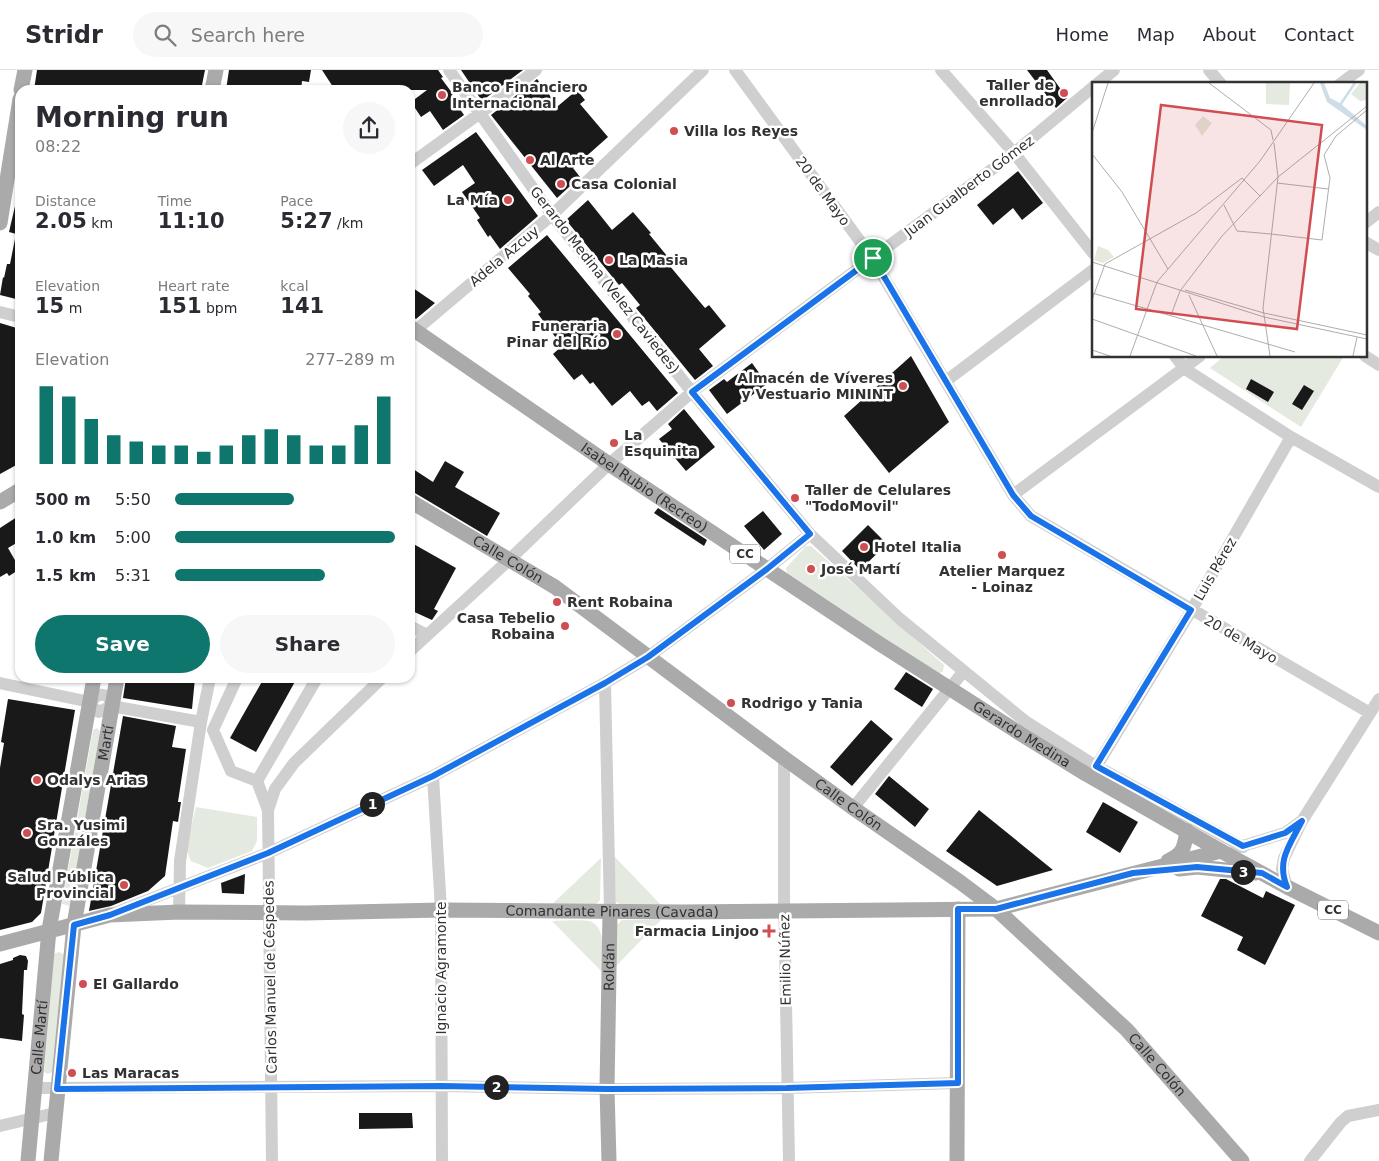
<!DOCTYPE html>
<html lang="en">
<head>
<meta charset="utf-8">
<style>
  :root { --surface:#fff; --page:#f7f7f7; --text:#2b2b33; --muted:#7c7c81; --line:#e1e1e2; --accent:#0f766e }
  body { margin:0; font-family:"DejaVu Sans",sans-serif; background:var(--page); color:var(--text); height:100vh; display:flex; flex-direction:column; font-size:19px; white-space:nowrap }
  * { box-sizing:border-box; margin:0 }
  p { font-size:16px; color:var(--muted) }
  .icon { flex:none; width:28px; height:28px; fill:none; stroke:currentColor; stroke-width:2; stroke-linecap:round; stroke-linejoin:round }
  .map { position:relative; flex:1; overflow:hidden }
  .details { position:absolute; left:15px; top:15px; width:400px; height:598px; display:flex; flex-direction:column; background:var(--surface); border-radius:15px; box-shadow:0 1px 4px #0004 }
  .details>* { flex:none }
  .pin { position:absolute; display:grid; place-items:center; width:42px; height:42px; color:#fff; margin:-21px; border:2px solid #fff; border-radius:50%; box-shadow:0 1px 5px #0007 }
  .km { position:absolute; width:25px; height:25px; margin:-12px; border-radius:50%; background:#222; color:#fff; font-size:14px; line-height:25px; text-align:center }
  .round { display:grid; place-items:center; flex:none; width:52px; height:52px; border-radius:26px; background:var(--page) }
  .overview { display:flex; align-items:center; justify-content:space-between; height:85px; padding:0 20px }
  h1 { font-size:28px; font-weight:800; line-height:38px }
  .metrics { display:grid; grid-template-columns:repeat(3,1fr); gap:8px; height:85px; padding:5px 20px }
  .metrics div { display:grid; align-content:center }
  .metrics b { font-size:21px; font-weight:800 }
  .metrics small { font-size:14px; font-weight:400 }
  .metrics p { font-size:14px }
  .chart { height:140px; padding:10px 20px }
  .chart p { display:flex; justify-content:space-between }
  .chart svg { width:100%; height:90px; margin-top:5px; stroke:var(--accent); stroke-width:6 }
  .cta { display:flex; gap:10px; margin-top:auto; padding:10px 20px }
  .cta a { flex:1; height:58px; border-radius:30px; background:var(--accent); color:#fff; font-size:20px; font-weight:800; line-height:58px; text-align:center }
  .cta a+a { background:var(--page); color:var(--text) }
  ul { padding:0 20px; list-style:none; font-size:16px }
  li { display:grid; grid-template-columns:80px 60px 1fr; align-items:center; height:38px }
  li i { height:12px; border-radius:6px; background:var(--accent) }
  header { display:flex; align-items:center; gap:30px; box-sizing:border-box; height:70px; padding:0 25px; background:var(--surface); border-bottom:1px solid var(--line) }
  header strong { font-size:24px }
  nav { display:flex; gap:28px; margin-inline-start:auto; font-size:18px }
  .search { width:350px; height:45px; background:var(--page); display:flex; align-items:center; gap:12px; box-sizing:border-box; padding:0 18px; border-radius:28px; color:var(--muted); font-size:19px }
  .map>svg:first-child { display:block }
</style>
</head>
<body>
<header>
<strong>Stridr</strong>
<div class="search"><svg class="icon" aria-label="search" viewBox="0 0 24 24"><circle cx="10" cy="10" r="6"/><path d="M15 15l6 6"/></svg>Search here</div>
<nav><a>Home</a><a>Map</a><a>About</a><a>Contact</a></nav>
</header>
<div class="map">
<svg width="1379" height="1091" viewBox="0 0 1379 1091">
  <rect width="100%" height="100%" fill="#fff"/>
  <path fill="#e4eadf" d="M1224 286H1344L1301 357 1210 298Z
    M806 476H811L944 595 943 601 939 604 787 503 786 498Z
    M97 658 100 661 70 836 62 834 93 660Z
    M196 737 257 747V771L252 781 208 798 191 791 186 779Z
    M614 786 662 836H624L616 832Z
    M601 788 600 830 595 835 549 837Z
    M622 850H661L616 896V856Z
    M552 851C561 851 585 849 592 852 607 860 602 888 602 902Z
    M59 882 65 885 53 1002 48 1004 44 1002 54 884Z"/>
  <path fill="#191919" d="M37 0H205L201 20H34Z
    M229 0H311L309 12 302 11 301 20H226Z
    M322 0H438L443 7 441 8 453 24 451 26 464 45 443 60 430 41 421 47 411 32 427 20H346L343 16 335 20Z
    M461 0H523L482 31Z
    M1027 0H1047L1067 28 1056 38Z
    M537 9 558 36 577 20 585 30 580 34 608 67 573 98 580 107 557 128 491 45Z
    M476 62 538 146 500 179 490 165 488 167 477 150 480 148 462 122 475 113 463 95 434 116 422 100Z
    M1018 101 1043 133 1022 150 1013 138 993 155 977 135Z
    M588 130 612 160 633 142 651 163 649 164 672 192 669 195 705 238 709 235 726 256 699 279 713 296 695 310 636 238 640 235 622 213 619 215 566 150Z
    M16 132H20V165L9 162Z
    M547 165 678 323 657 341 649 331 642 336 630 321 612 336 593 312 590 314 582 304 574 310 553 284 562 276 538 244 541 242 528 226 530 224 508 198Z
    M15 169H20V230L0 225 3 207 4 208 7 194H10Z
    M410 216 435 233 416 249 410 245Z
    M0 253 20 259V393L0 404Z
    M911 286 949 352 889 403 844 346Z
    M752 293 767 314 727 344 709 320 724 309 727 312Z
    M1251 309 1274 322 1268 332 1246 319Z
    M1304 315 1314 321 1302 340 1292 334Z
    M684 339 715 377 686 401 659 369 672 359 668 354Z
    M445 391 464 402 455 417 500 443 487 466 410 420V397L433 412Z
    M658 438 707 470 704 476 654 443Z
    M763 441 782 464 764 480 744 456Z
    M20 445V471L8 478 20 499 9 506 7 503 0 507V458Z
    M868 455 887 474 860 500 842 481Z
    M410 472 456 498 434 539 438 541 432 550 410 540Z
    M906 602 933 619 922 637 894 619Z
    M126 608H195L192 639 123 628Z
    M264 608H297L256 682 230 668Z
    M8 629 75 640 41 843 32 852 0 860V698L4 673 1 672Z
    M123 646 176 656 172 677 186 679 178 732H181L178 752 173 751 165 806 148 821 111 836 89 841Z
    M871 650 893 669 852 716 830 697Z
    M889 706 929 739 915 757 875 724Z
    M1103 732 1138 752 1120 783 1086 762Z
    M979 740 1053 800 997 816 946 781Z
    M245 804 244 824 222 823 221 813Z
    M1220 809H1226L1263 828 1266 821 1295 835 1265 895 1237 880 1243 867 1201 846Z
    M20 885 26 886 28 891 27 900H24L22 944 24 945 22 971 0 968V894L13 890V888Z
    M359 1043H412L413 1058 359 1059Z"/>
  <g fill="none" stroke-linecap="round" stroke-linejoin="round">
    <path stroke="#cfcfcf" stroke-width="12" d="M449 0 552 145 692 322 810 464 900 549 1025 651 1096 696 1243 777
      M735 0 873 189 1013 425 1031 446 1370 643
      M941 0 1014 83 1093 183
      M1209 0 1221 14
      M1097 14 1114 0
      M1340 14 1359 0
      M410 94 479 44 536 0
      M1365 153 1379 142
      M1365 172 1379 180
      M0 242 20 247
      M410 265 552 145 703 0
      M1175 286 1185 299 1291 367 1379 417
      M1365 286 1379 295
      M946 311 1093 200
      M1013 425 1200 286
      M410 556 427 565
      M410 581 510 489 609 394 692 322 1014 83 1093 17
      M237 608 213 660 231 701 257 711 317 608
      M0 613 90 632 94 638 99 642 111 636 201 652
      M605 613 610 842
      M90 632C96 626 100 622 109 627L111 636
      M784 688V825L789 1091
      M1093 702 1191 541 1291 367
      M433 706 441 840 442 1091
      M257 711 268 740
      M853 738 963 602
      M1236 778 1285 763 1300 752
      M1287 817 1282 799 1284 788 1302 751 1379 629
      M117 842 268 783 433 706 605 613 648 587 767 499 810 464
      M179 842 180 791 201 652 210 608
      M35 1018 441 1016 607 1019 787 1018 958 1013
      M0 1056 55 1043
      M272 1091 268 740 275 719 294 693 382 608
      M1310 1091 1341 1052 1348 1046 1379 1040"/>
    <g stroke="#aaa" stroke-width="15">
      <path d="M21 20 25 0"/>
      <path d="M212 20 216 0"/>
      <path d="M0 153 20 29"/>
      <path id="s1" d="M410 257 609 394 880 574 1024 666 1086 704 1221 781 1287 817 1379 863"/>
      <path id="s2" d="M410 431 555 517 784 688 853 738 960 812 996 839 1127 960 1242 1091"/>
      <path d="M0 432 20 420"/>
      <path d="M1168 791C1184 783 1184 778 1187 761"/>
      <path d="M1179 799 1197 797 1256 803"/>
      <path id="s3" d="M0 874 110 845 179 842 305 843 441 840 681 842 996 839 1221 781"/>
      <path id="s4" d="M28 1091 49 860 94 608"/>
      <path id="s5" d="M51 1091 74 855 117 608"/>
      <path id="s6" d="M609 1091 607 1019 610 842"/>
      <path d="M957 1091 958 839"/>
    </g>
  </g>
  <g fill="none" stroke-linecap="round" stroke-linejoin="round">
    <defs>
      <path id="route" d="M873 188 1013 425 1031 446 1191 540 1096 696 1243 776 1285 763 1302 751C1290 775 1276 790 1287 817L1262 803 1197 797 1133 803 996 839H958V1013L787 1018 607 1019 441 1016 57 1019 74 855 110 845 268 783 433 706 605 613 648 587 767 499 810 464 692 322Z"/>
    </defs>
    <use href="#route" stroke="#fff" stroke-width="10"/>
    <use href="#route" stroke="#1a73e8" stroke-width="6"/>
  </g>
  <g fill="#d04d52" stroke="#fff" stroke-width="2">
    <circle cx="1064" cy="23" r="5"/>
    <circle cx="442" cy="25" r="5"/>
    <circle cx="674" cy="61" r="5"/>
    <circle cx="530" cy="90" r="5"/>
    <circle cx="561" cy="114" r="5"/>
    <circle cx="508" cy="130" r="5"/>
    <circle cx="609" cy="190" r="5"/>
    <circle cx="617" cy="264" r="5"/>
    <circle cx="903" cy="316" r="5"/>
    <circle cx="614" cy="373" r="5"/>
    <circle cx="795" cy="428" r="5"/>
    <circle cx="864" cy="477" r="5"/>
    <circle cx="1002" cy="485" r="5"/>
    <circle cx="811" cy="499" r="5"/>
    <circle cx="557" cy="532" r="5"/>
    <circle cx="565" cy="556" r="5"/>
    <circle cx="731" cy="633" r="5"/>
    <circle cx="37" cy="710" r="5"/>
    <circle cx="27" cy="763" r="5"/>
    <circle cx="124" cy="815" r="5"/>
    <path d="M766.5 853.5h5v5h5v5h-5v5h-5v-5h-5v-5h5z"/>
    <circle cx="83" cy="914" r="5"/>
    <circle cx="72" cy="1003" r="5"/>
  </g>
  <g text-anchor="middle" dominant-baseline="central" stroke-width="5" stroke-linejoin="round" paint-order="stroke">
    <g fill="#fff" stroke="#707070" stroke-width="1">
      <rect x="730" y="474.5" width="30" height="19" rx="4"/>
      <rect x="1318" y="830.5" width="30" height="19" rx="4"/>
    </g>
    <g font-size="12" font-weight="bold" fill="#323232">
      <text x="745" y="484">CC</text>
      <text x="1333" y="840">CC</text>
    </g>
    <g font-size="14" font-weight="bold" fill="#323232" stroke="#fff" text-anchor="start">
      <text x="1054" y="15" text-anchor="end">Taller de<tspan x="1054" dy="16">enrollado</tspan></text>
      <text x="452" y="17">Banco Financiero<tspan x="452" dy="16">Internacional</tspan></text>
      <text x="684" y="61">Villa los Reyes</text>
      <text x="540" y="90">Al Arte</text>
      <text x="571" y="114">Casa Colonial</text>
      <text x="498" y="130" text-anchor="end">La Mía</text>
      <text x="619" y="190">La Masia</text>
      <text x="607" y="256" text-anchor="end">Funeraria<tspan x="607" dy="16">Pinar del Río</tspan></text>
      <text x="893" y="308" text-anchor="end">Almacén de Víveres<tspan x="893" dy="16">y Vestuario MININT</tspan></text>
      <text x="624" y="365">La<tspan x="624" dy="16">Esquinita</tspan></text>
      <text x="805" y="420">Taller de Celulares<tspan x="805" dy="16">"TodoMovil"</tspan></text>
      <text x="874" y="477">Hotel Italia</text>
      <text x="821" y="499">José Martí</text>
      <text x="1002" y="501" text-anchor="middle">Atelier Marquez<tspan x="1002" dy="16">- Loinaz</tspan></text>
      <text x="567" y="532">Rent Robaina</text>
      <text x="555" y="548" text-anchor="end">Casa Tebelio<tspan x="555" dy="16">Robaina</tspan></text>
      <text x="741" y="633">Rodrigo y Tania</text>
      <text x="47" y="710">Odalys Arias</text>
      <text x="37" y="755">Sra. Yusimi<tspan x="37" dy="16">Gonzáles</tspan></text>
      <text x="114" y="807" text-anchor="end">Salud Pública<tspan x="114" dy="16">Provincial</tspan></text>
      <text x="759" y="861" text-anchor="end">Farmacia Linjoo</text>
      <text x="93" y="914">El Gallardo</text>
      <text x="82" y="1003">Las Maracas</text>
    </g>
    <g font-size="14" fill="#323232" stroke="#fff">
      <text transform="translate(969 116) rotate(-37)">Juan Gualberto Gómez</text>
      <text transform="translate(823 121) rotate(54)">20 de Mayo</text>
      <text transform="translate(504 186) rotate(-40)">Adela Azcuy</text>
      <text transform="translate(605 210) rotate(52)">Gerardo Medina (Velez Caviedes)</text>
      <text stroke="none"><textPath href="#s1" startOffset="284">Isabel Rubio (Recreo)</textPath></text>
      <text stroke="none"><textPath href="#s2" startOffset="114">Calle Colón</textPath></text>
      <text transform="translate(1215 499) rotate(-60)">Luis Pérez</text>
      <text transform="translate(1241 569) rotate(30)">20 de Mayo</text>
      <text stroke="none"><textPath href="#s1" startOffset="735">Gerardo Medina</textPath></text>
      <text stroke="none"><textPath href="#s5" startOffset="422">Martí</textPath></text>
      <text stroke="none"><textPath href="#s2" startOffset="534">Calle Colón</textPath></text>
      <text stroke="none"><textPath href="#s3" startOffset="616">Comandante Pinares (Cavada)</textPath></text>
      <text transform="translate(785 890) rotate(-91)">Emilio Núñez</text>
      <text stroke="none"><textPath href="#s6" startOffset="194">Roldán</textPath></text>
      <text transform="translate(441 898) rotate(-90)">Ignacio Agramonte</text>
      <text transform="translate(270 907) rotate(-91)">Carlos Manuel de Céspedes</text>
      <text stroke="none"><textPath href="#s4" startOffset="124">Calle Martí</textPath></text>
      <text stroke="none"><textPath href="#s2" startOffset="939">Calle Colón</textPath></text>
    </g>
  </g>
  <g transform="translate(1092 12)">
    <rect width="275" height="275" fill="#fff"/>
    <path d="M174 1H198L197 23 174 22ZM268 1H275V18L268 19 259 12ZM111 34 120 41 110 54 103 43ZM6 164 16 168 22 175 11 181 2 178Z" fill="#e4eadf"/>
    <path d="M228 1H232L238 16 248 21 275 44V48L235 20Z" fill="#cedde7"/>
    <path fill="none" stroke="#cedde7" stroke-width="2.5" d="M248 23 263 1"/>
    <path fill="none" stroke="#adadad" stroke-width="1" d="M117 1 179 48 181 58M0 51 16 1M0 72 30 110 76 187M185 101 236 107M132 123 145 149 179 152M179 152 230 158 238 96 232 73 244 54 275 28M0 180 172 235 275 257M93 208 172 231 275 253M88 209 130 154 186 95 275 24M0 211 111 243M97 213 125 274M0 218 13 182 104 131 150 96 168 114M79 233 88 209M0 237 104 274M111 243 203 270M0 268 18 274M38 274 65 200 168 79 222 1M178 274 171 226 186 95 182 61M261 274 265 255"/>
    <path fill="#d04d52" fill-opacity="0.15" stroke="#d04d52" stroke-width="2.5" d="M69 23 230 43 205 247 44 227Z"/>
    <rect width="275" height="275" fill="none" stroke="#323232" stroke-width="2.5"/>
  </g>
</svg>
<div class="pin" style="left:873px;top:188px;background:#1e9e55"><svg class="icon" aria-label="arrive" viewBox="0 0 24 24"><path d="M6 21V4h12l-3 4 3 4H6"/></svg></div>
<b class="km" style="left:372px;top:734px">1</b>
<b class="km" style="left:496px;top:1017px">2</b>
<b class="km" style="left:1243px;top:802px">3</b>
<section class="details">
<div class="overview"><div><h1>Morning run</h1><p>08:22</p></div><a class="round"><svg class="icon" aria-label="share" viewBox="0 0 24 24"><path d="M12 15V3M7 8l5-5 5 5M5 13v7h14v-7"/></svg></a></div>
<div class="metrics">
<div><p>Distance</p><b>2.05<small> km</small></b></div>
<div><p>Time</p><b>11:10</b></div>
<div><p>Pace</p><b>5:27<small> /km</small></b></div>
</div>
<div class="metrics">
<div><p>Elevation</p><b>15<small> m</small></b></div>
<div><p>Heart rate</p><b>151<small> bpm</small></b></div>
<div><p>kcal</p><b>141</b></div>
</div>
<div class="chart"><p><span>Elevation</span>277–289 m</p>
<svg viewBox="0 0 160 44" preserveAspectRatio="none"><path d="M5 44V6M15 44V11M25 44V22M35 44V30M45 44V33M55 44V35M65 44V35M75 44V38M85 44V35M95 44V30M105 44V27M115 44V30M125 44V35M135 44V35M145 44V25M155 44V11"/></svg>
</div>
<ul>
<li><b>500 m</b>5:50<i style="width:54%"></i></li>
<li><b>1.0 km</b>5:00<i style="width:100%"></i></li>
<li><b>1.5 km</b>5:31<i style="width:68%"></i></li>
</ul>
<div class="cta"><a>Save</a><a>Share</a></div>
</section>
</div>
</body>
</html>
